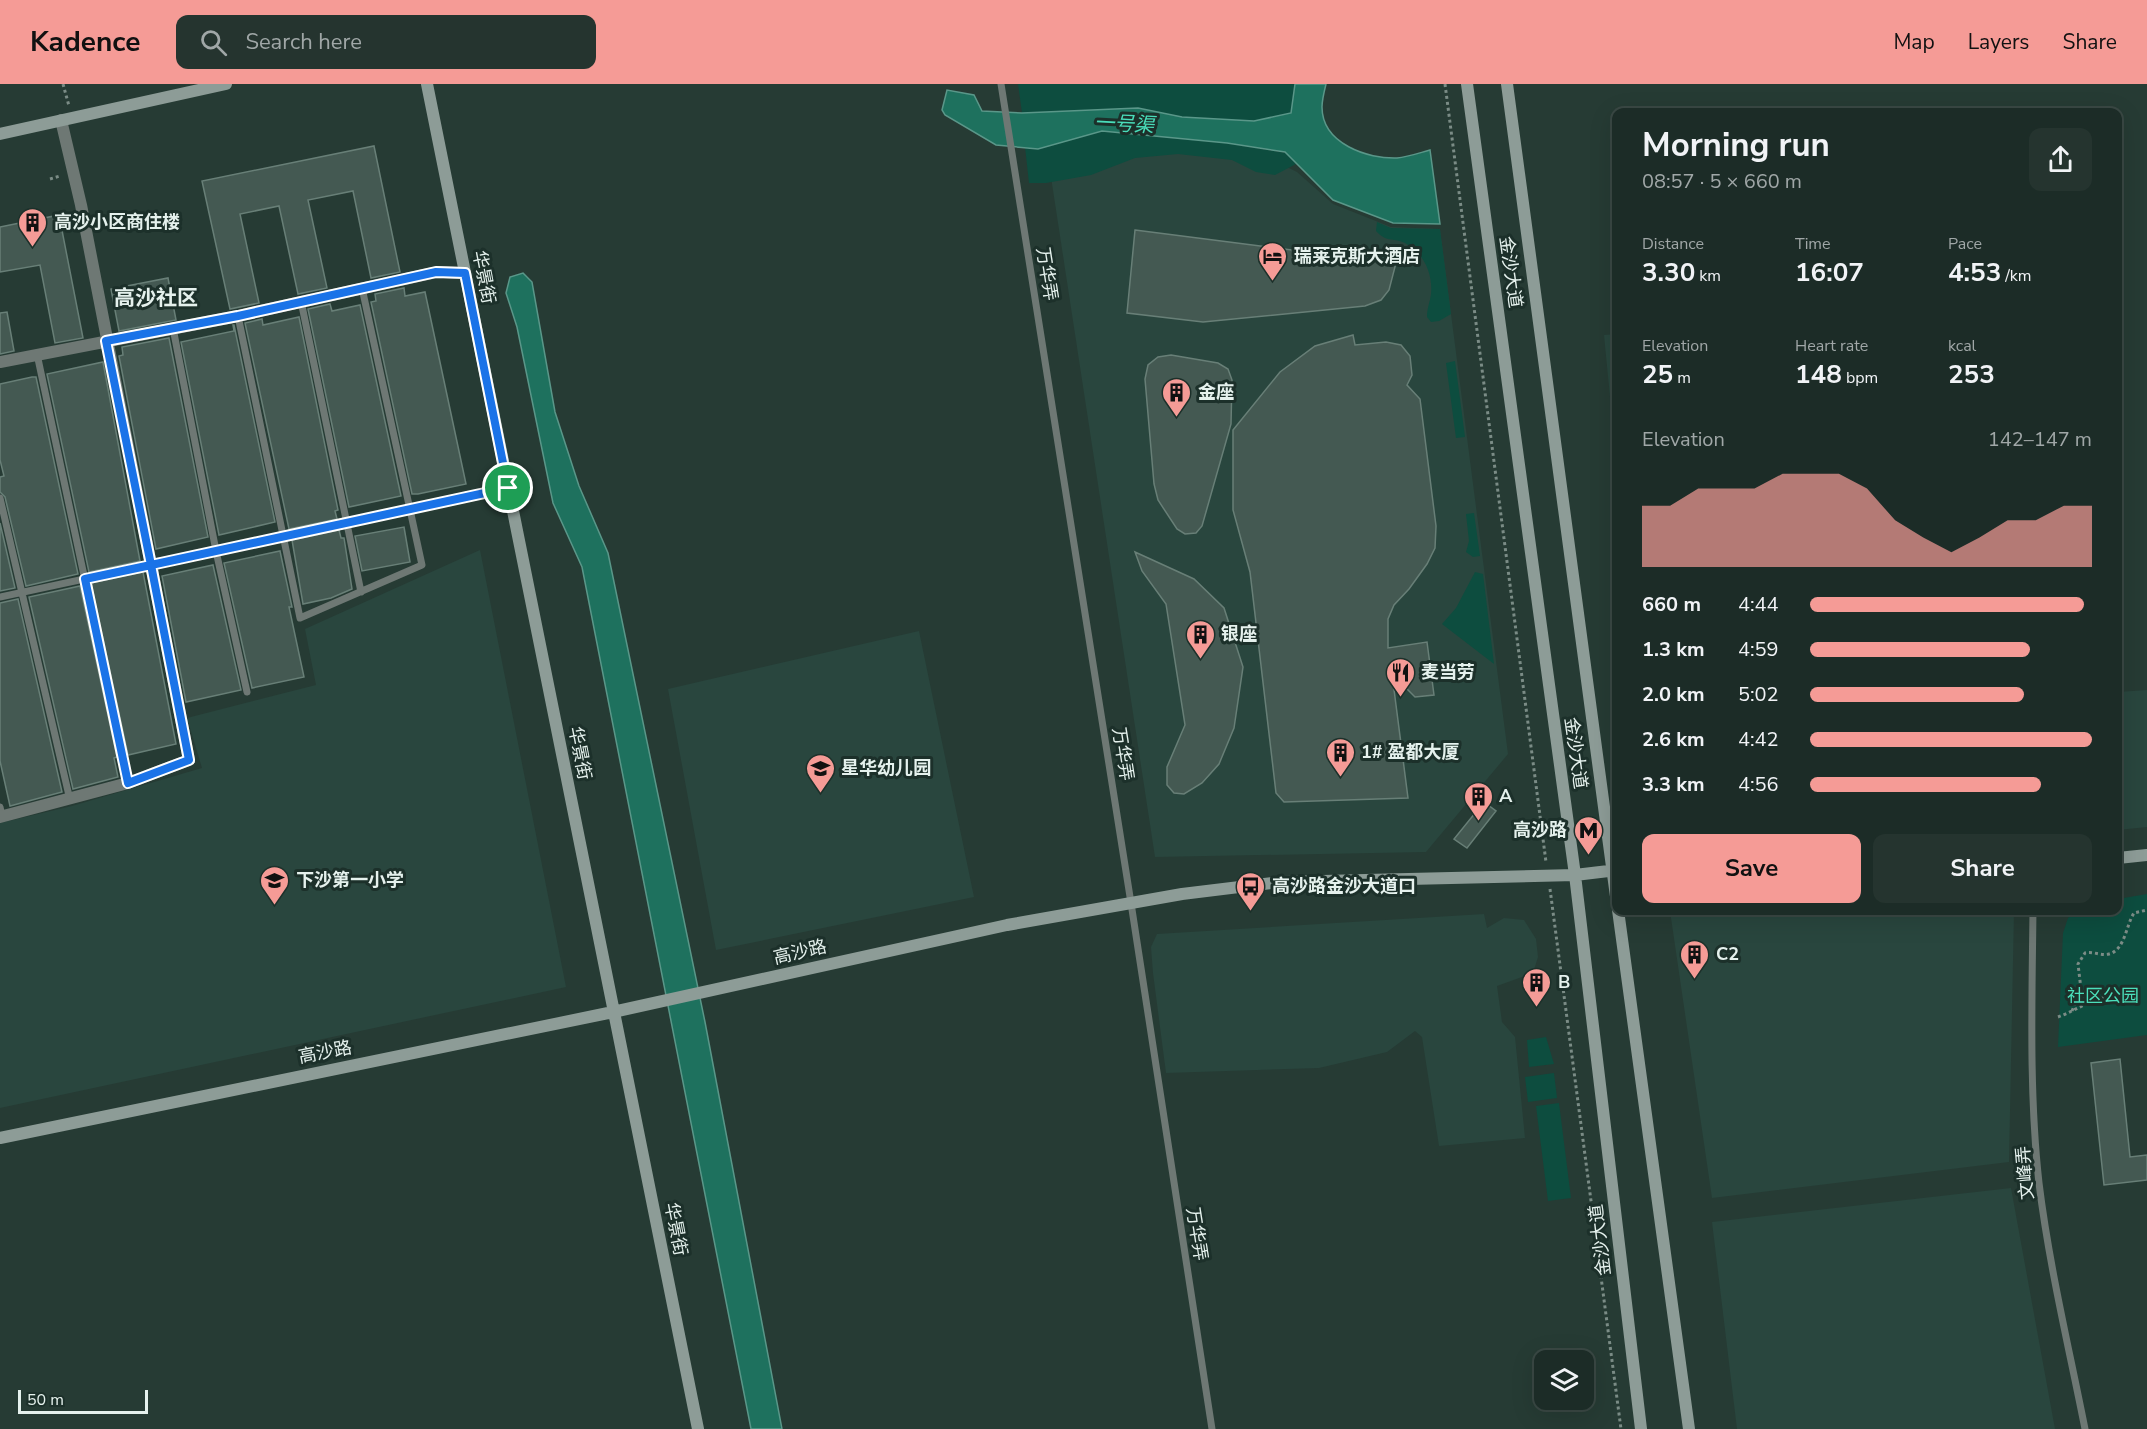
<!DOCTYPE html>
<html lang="en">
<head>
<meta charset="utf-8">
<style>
  :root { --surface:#1c2c27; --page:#25342f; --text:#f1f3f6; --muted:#a0a7a7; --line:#3a4844; --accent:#f59b96 }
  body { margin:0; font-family:"Nunito Sans","Noto Sans SC",sans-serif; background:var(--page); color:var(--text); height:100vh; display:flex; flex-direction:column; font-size:22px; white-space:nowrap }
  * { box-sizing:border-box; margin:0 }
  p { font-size:20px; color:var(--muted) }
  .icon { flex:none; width:33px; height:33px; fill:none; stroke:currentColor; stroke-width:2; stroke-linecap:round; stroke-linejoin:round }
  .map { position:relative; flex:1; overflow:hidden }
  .drawer { position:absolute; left:1612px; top:24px; width:510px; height:807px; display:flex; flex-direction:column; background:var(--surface); border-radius:12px; box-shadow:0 6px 24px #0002,0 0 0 2px var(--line) }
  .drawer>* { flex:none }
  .buttons { position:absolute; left:1534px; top:1266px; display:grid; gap:12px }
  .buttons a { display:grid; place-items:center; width:60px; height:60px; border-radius:12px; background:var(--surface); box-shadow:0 6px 24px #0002,0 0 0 2px var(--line); font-size:30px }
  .scale { position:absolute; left:18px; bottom:15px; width:130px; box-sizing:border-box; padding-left:6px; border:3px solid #e5f1ed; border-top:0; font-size:16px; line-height:21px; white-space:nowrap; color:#e5f1ed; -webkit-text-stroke:4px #1c302a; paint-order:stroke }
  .pin { position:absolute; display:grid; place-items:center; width:51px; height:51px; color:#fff; margin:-26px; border:3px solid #fff; border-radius:50%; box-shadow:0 2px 6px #0007 }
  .round { display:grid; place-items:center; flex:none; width:63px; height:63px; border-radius:12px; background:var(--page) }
  .overview { display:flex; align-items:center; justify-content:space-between; height:102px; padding:0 30px }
  h1 { font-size:33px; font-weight:700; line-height:45px }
  .stats { display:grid; grid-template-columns:repeat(3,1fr); gap:9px; height:102px; padding:6px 30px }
  .stats div { display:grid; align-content:center }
  .stats b { font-size:26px; font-weight:700 }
  .stats small { font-size:16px; font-weight:400 }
  .stats p { font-size:16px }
  .chart { height:168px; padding:12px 30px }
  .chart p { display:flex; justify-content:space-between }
  .chart svg { width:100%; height:108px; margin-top:6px; fill:var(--accent); opacity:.7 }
  .button { display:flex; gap:12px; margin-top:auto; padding:12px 30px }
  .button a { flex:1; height:69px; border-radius:12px; background:var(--accent); color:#111; font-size:24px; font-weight:700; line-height:69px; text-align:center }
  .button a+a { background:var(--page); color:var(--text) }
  ul { padding:0 30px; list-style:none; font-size:20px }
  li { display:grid; grid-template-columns:96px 72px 1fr; align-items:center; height:45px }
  li i { height:15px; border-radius:8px; background:var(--accent) }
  header { display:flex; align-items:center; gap:36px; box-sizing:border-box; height:84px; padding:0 30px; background:var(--accent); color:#111 }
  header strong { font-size:28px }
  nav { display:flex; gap:33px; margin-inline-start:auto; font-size:21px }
  .search { width:420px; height:54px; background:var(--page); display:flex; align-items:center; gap:15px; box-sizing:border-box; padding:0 21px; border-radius:12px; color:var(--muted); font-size:22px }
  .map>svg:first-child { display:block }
</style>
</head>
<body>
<header>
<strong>Kadence</strong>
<div class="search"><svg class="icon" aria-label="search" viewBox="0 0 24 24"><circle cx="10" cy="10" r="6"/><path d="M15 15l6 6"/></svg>Search here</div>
<nav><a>Map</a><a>Layers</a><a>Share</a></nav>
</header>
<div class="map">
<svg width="2147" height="1345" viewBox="0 0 2147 1345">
  <rect width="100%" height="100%" fill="#263b34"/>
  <path fill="#29463e" d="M1094 60 1269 74 1297 88 1333 120 1391 143 1440 145 1508 670 1426 768 1155 773 1049 80Z
    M1617 250V385L1604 251Z
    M480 466 566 903 0 1024V739L72 722 202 684 187 634 316 601 305 545Z
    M919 547 974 813 716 866 668 605Z
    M2147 606V743L2118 746V608Z
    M1670 827H2014L2009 1078 1712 1114Z
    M1484 830 1487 844 1504 834 1524 836 1536 855 1538 873 1533 889 1497 902 1502 938 1515 953 1525 1054 1439 1062 1422 953 1415 947 1387 968 1319 984 1166 989 1153 889 1151 863 1157 850Z
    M2011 1104 2055 1345H1737L1712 1138Z"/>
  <path fill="#0d4d3f" d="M1018 0H1295L1291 29 1254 37 1182 33 1138 24 1022 29Z
    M1102 47 1227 59 1286 69 1296 80 1275 91 1256 88 1232 76 1178 70 1135 74 1091 91 1046 99H1029L1025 63 1038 65Z
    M1377 138 1391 144 1440 145 1451 230 1439 237 1431 238 1427 233C1427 224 1430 218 1431 210 1433 190 1424 169 1405 159 1392 153 1387 159 1376 147Z
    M1455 277 1465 353 1456 354 1446 279Z
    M1474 429 1480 472 1473 473 1466 468 1469 457 1466 430Z
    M1475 488 1483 490 1494 580 1442 540 1456 524Z
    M2147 810V951L2058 963 2063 849 2068 834 2077 827 2118 826V815Z
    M1546 953 1554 980 1529 983 1527 956Z
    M1554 989 1557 1014 1528 1018 1525 993Z
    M1559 1019 1571 1114 1548 1117 1536 1022Z"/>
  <path fill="#1e715e" stroke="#5a9789" stroke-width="1.5" d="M1295 0H1326C1324 8 1322 16 1322 23 1322 60 1368 75 1397 74 1408 73 1419 69 1430 66L1440 140 1393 139 1333 116 1285 68 1227 59 1102 47 1038 65 996 61 945 31 942 26 947 6 974 11 982 27 1022 29 1138 24 1182 33 1254 37 1291 29Z
    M523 189 532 198 555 328 579 402 608 469 705 938 782 1345H751L582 483 553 419 517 243 506 209 510 193Z"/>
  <path fill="#445952" stroke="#687f77" stroke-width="1.5" d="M374 62 400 188 371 194 353 107 308 116 327 204 298 210 279 122 240 130 259 219 230 225 202 97Z
    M59 131 83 254 55 259 40 181 0 188V143Z
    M1135 146 1229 158 1396 179 1389 206 1381 216 1365 222 1203 238 1127 229Z
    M168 194 176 236 119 247 111 205Z
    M404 204 405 212 425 208 466 400 418 410H412L371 218 376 217 375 210Z
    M330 220 332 227 360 221 401 412 349 423 308 225Z
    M7 228 14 267 0 270V229Z
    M299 233 338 426 335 427 337 435 289 445 245 239 262 235 263 241Z
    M233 241H234L275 438 219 451 181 258 234 247Z
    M1353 251 1355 261 1386 258 1401 261 1410 272 1412 291 1407 301 1420 315 1436 442 1435 464 1427 480 1409 505 1394 521 1388 535V564L1427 558 1434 611 1415 613 1392 590 1408 714 1284 718 1276 709 1250 488 1233 426V346L1280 288 1315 262Z
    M169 254 208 453 156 465 119 272 123 271 122 263Z
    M1171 271 1218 279 1228 285 1232 296 1231 340 1202 442 1196 449 1185 450 1177 445 1158 416 1154 400 1145 295 1148 281 1158 273Z
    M103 278 140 477 89 488 47 290Z
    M32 293H36L78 490 26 502 5 413 0 408V393L4 392 0 376V300Z
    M0 439 15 504 0 507Z
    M404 443 410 478 362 487 355 452Z
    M339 446 341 454H344L352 505 331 514 303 520 292 456Z
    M280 467 292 523H289L304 593 252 604 224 479Z
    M1135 468 1194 495 1224 524 1243 583 1234 644 1219 680 1202 699 1184 710 1174 709 1167 701V683L1185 641 1166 520 1142 487Z
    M213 481 241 606 186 618 162 492Z
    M143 488 176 660 128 671 91 499Z
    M80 502 117 673 114 674 118 693 73 705 29 513Z
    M18 515 62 708 10 722 0 677V519Z
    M1484 718 1496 727 1467 764 1454 755Z
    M2120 975 2130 1073 2147 1071V1096L2104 1101 2091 979Z"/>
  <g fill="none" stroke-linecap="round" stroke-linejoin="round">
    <path stroke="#7b8c86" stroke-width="3" stroke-dasharray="3 3" stroke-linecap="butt" d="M63 0 69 22
      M1445 0 1546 778
      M50 95 60 92
      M1550 805 1621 1345
      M2072 927 2081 905 2078 880 2085 869C2093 867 2101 872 2109 870 2125 866 2126 841 2134 829L2147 826
      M2058 933C2082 924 2109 903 2135 913"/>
    <path stroke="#6e7874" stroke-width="7" d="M1001 0 1131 819 1212 1345
      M301 217 361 508
      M238 232 300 534 422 481 362 204
      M173 244 216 467 247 608
      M37 270 128 699
      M0 414 70 716
      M0 513 508 404
      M0 723 2 732
      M2033 826C2032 917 2029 1009 2039 1099 2049 1181 2069 1264 2085 1345"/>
    <path stroke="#6e7874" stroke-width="12" d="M0 278 238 232 437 188 465 189
      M0 733 128 699 189 676 81 121 61 36"/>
    <path stroke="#8d9c97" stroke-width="12" d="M427 0 698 1345
      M1467 0 1575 791 1641 1345
      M1507 0 1617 820
      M0 50 226 0
      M2118 774 2147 771
      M1618 826 1689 1345
      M0 1054 613 928 1007 841 1182 810 1280 798 1575 791 1617 786"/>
  </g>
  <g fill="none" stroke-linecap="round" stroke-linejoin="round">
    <defs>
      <path id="route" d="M508 404 151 481 189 676 128 699 85 495 151 481 106 257 238 232 436 188 465 189 508 404"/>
    </defs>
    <use href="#route" stroke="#fff" stroke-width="12"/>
    <use href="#route" stroke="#1a73e8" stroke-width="8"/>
  </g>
  <defs>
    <symbol id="building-pin" viewBox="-11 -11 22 30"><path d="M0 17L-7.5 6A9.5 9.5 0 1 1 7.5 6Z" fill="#f59b96" stroke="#1c302a"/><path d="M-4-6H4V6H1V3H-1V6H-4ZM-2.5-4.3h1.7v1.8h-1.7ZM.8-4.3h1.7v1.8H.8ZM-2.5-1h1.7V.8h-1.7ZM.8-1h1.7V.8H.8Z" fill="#111"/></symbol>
    <symbol id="hotel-pin" viewBox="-11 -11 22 30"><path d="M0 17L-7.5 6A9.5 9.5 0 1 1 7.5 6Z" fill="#f59b96" stroke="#1c302a"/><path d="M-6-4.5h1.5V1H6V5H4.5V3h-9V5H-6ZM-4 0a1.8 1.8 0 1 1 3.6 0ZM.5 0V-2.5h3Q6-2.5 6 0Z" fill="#111"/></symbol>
    <symbol id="restaurant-pin" viewBox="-11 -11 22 30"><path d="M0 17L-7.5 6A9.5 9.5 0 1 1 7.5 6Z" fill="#f59b96" stroke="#1c302a"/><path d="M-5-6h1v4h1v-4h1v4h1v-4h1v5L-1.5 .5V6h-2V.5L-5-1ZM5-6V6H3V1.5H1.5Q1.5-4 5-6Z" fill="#111"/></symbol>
    <symbol id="school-pin" viewBox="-11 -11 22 30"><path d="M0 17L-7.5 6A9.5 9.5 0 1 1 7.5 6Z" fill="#f59b96" stroke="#1c302a"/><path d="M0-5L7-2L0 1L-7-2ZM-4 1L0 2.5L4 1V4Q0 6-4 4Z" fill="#111"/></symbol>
    <symbol id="metro-pin" viewBox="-11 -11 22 30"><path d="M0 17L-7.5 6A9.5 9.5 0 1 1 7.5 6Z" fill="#f59b96" stroke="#1c302a"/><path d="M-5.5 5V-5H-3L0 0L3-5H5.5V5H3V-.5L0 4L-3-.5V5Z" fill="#111"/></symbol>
    <symbol id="bus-pin" viewBox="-11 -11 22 30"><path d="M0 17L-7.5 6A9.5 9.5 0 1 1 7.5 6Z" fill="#f59b96" stroke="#1c302a"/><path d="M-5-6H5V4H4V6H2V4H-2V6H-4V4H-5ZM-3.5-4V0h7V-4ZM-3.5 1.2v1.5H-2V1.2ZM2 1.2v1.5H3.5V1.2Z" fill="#111"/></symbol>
  </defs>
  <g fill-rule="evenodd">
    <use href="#building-pin" x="16" y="122" width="33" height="45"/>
    <use href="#hotel-pin" x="1256" y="156" width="33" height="45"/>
    <use href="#building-pin" x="1160" y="292" width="33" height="45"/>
    <use href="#building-pin" x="1184" y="534" width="33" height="45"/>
    <use href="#restaurant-pin" x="1384" y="572" width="33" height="45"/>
    <use href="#building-pin" x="1324" y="652" width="33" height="45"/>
    <use href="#school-pin" x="804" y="668" width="33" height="45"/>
    <use href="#building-pin" x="1462" y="696" width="33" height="45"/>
    <use href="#metro-pin" x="1572" y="730" width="33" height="45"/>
    <use href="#school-pin" x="258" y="780" width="33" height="45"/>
    <use href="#bus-pin" x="1234" y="786" width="33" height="45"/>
    <use href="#building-pin" x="1678" y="854" width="33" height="45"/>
    <use href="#building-pin" x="1520" y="882" width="33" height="45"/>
  </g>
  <g text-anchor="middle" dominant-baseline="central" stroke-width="6" stroke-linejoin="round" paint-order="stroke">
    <g font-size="18" font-weight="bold" fill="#e5f1ed" stroke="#1c302a" text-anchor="start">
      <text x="54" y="138">高沙小区商住楼</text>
      <text x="1294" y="172">瑞莱克斯大酒店</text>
      <text x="1198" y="308">金座</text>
      <text x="1221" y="550">银座</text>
      <text x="1421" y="588">麦当劳</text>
      <text x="1361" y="668">1# 盈都大厦</text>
      <text x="841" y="684">星华幼儿园</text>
      <text x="1499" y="712">A</text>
      <text x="1567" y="746" text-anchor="end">高沙路</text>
      <text x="296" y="796">下沙第一小学</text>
      <text x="1272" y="802">高沙路金沙大道口</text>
      <text x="1716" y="870">C2</text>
      <text x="1558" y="898">B</text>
    </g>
    <g font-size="18" fill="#e5f1ed" stroke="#1c302a">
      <text transform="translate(1511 188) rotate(82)">金沙大道</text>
      <text transform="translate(1047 190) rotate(81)">万华弄</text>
      <text transform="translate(484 193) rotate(79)">华景街</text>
      <text transform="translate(580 669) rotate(79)">华景街</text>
      <text transform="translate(1576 669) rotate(82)">金沙大道</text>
      <text transform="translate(1123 670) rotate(81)">万华弄</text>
      <text transform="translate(800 868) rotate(-13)">高沙路</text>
      <text transform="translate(325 968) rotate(-11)">高沙路</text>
      <text transform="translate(2025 1089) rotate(-95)">文峰弄</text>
      <text transform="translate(676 1145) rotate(79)">华景街</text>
      <text transform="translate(1197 1150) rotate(81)">万华弄</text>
      <text transform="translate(1600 1156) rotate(-97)">金沙大道</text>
    </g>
    <g font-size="18" fill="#4bdfbb" stroke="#1c302a">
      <text x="2103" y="912">社区公园</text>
    </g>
    <g font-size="20" font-style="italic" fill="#49ddba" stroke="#1c302a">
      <text transform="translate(1124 40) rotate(3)">一号渠</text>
    </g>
    <g font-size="21" font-weight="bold" fill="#e5f1ed" stroke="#1c302a">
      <text x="156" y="214">高沙社区</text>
    </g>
  </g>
</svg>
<div class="buttons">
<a><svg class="icon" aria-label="layers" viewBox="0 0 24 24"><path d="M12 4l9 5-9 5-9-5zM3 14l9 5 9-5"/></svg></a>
</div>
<div class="scale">50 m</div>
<div class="pin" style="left:508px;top:404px;background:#1e9e55"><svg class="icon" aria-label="arrive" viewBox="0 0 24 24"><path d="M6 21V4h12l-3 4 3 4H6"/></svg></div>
<section class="drawer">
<div class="overview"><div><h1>Morning run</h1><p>08:57 · 5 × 660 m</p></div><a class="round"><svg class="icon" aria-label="share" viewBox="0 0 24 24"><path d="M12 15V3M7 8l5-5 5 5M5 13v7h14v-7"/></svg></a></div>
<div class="stats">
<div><p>Distance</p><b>3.30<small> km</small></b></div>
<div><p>Time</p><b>16:07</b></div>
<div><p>Pace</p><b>4:53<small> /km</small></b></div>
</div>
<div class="stats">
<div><p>Elevation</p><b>25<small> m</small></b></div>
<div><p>Heart rate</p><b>148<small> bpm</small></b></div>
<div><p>kcal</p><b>253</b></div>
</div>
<div class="chart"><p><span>Elevation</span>142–147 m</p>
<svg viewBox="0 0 160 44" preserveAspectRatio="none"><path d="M0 44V19L10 19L20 12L30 12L40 12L50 6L60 6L70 6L80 12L90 25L100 32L110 38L120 32L130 25L140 25L150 19L160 19V44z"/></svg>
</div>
<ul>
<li><b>660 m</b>4:44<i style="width:97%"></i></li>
<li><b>1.3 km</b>4:59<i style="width:78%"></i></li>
<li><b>2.0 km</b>5:02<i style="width:76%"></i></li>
<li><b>2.6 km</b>4:42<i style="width:100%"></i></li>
<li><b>3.3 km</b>4:56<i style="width:82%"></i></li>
</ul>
<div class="button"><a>Save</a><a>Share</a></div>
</section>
</div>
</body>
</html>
